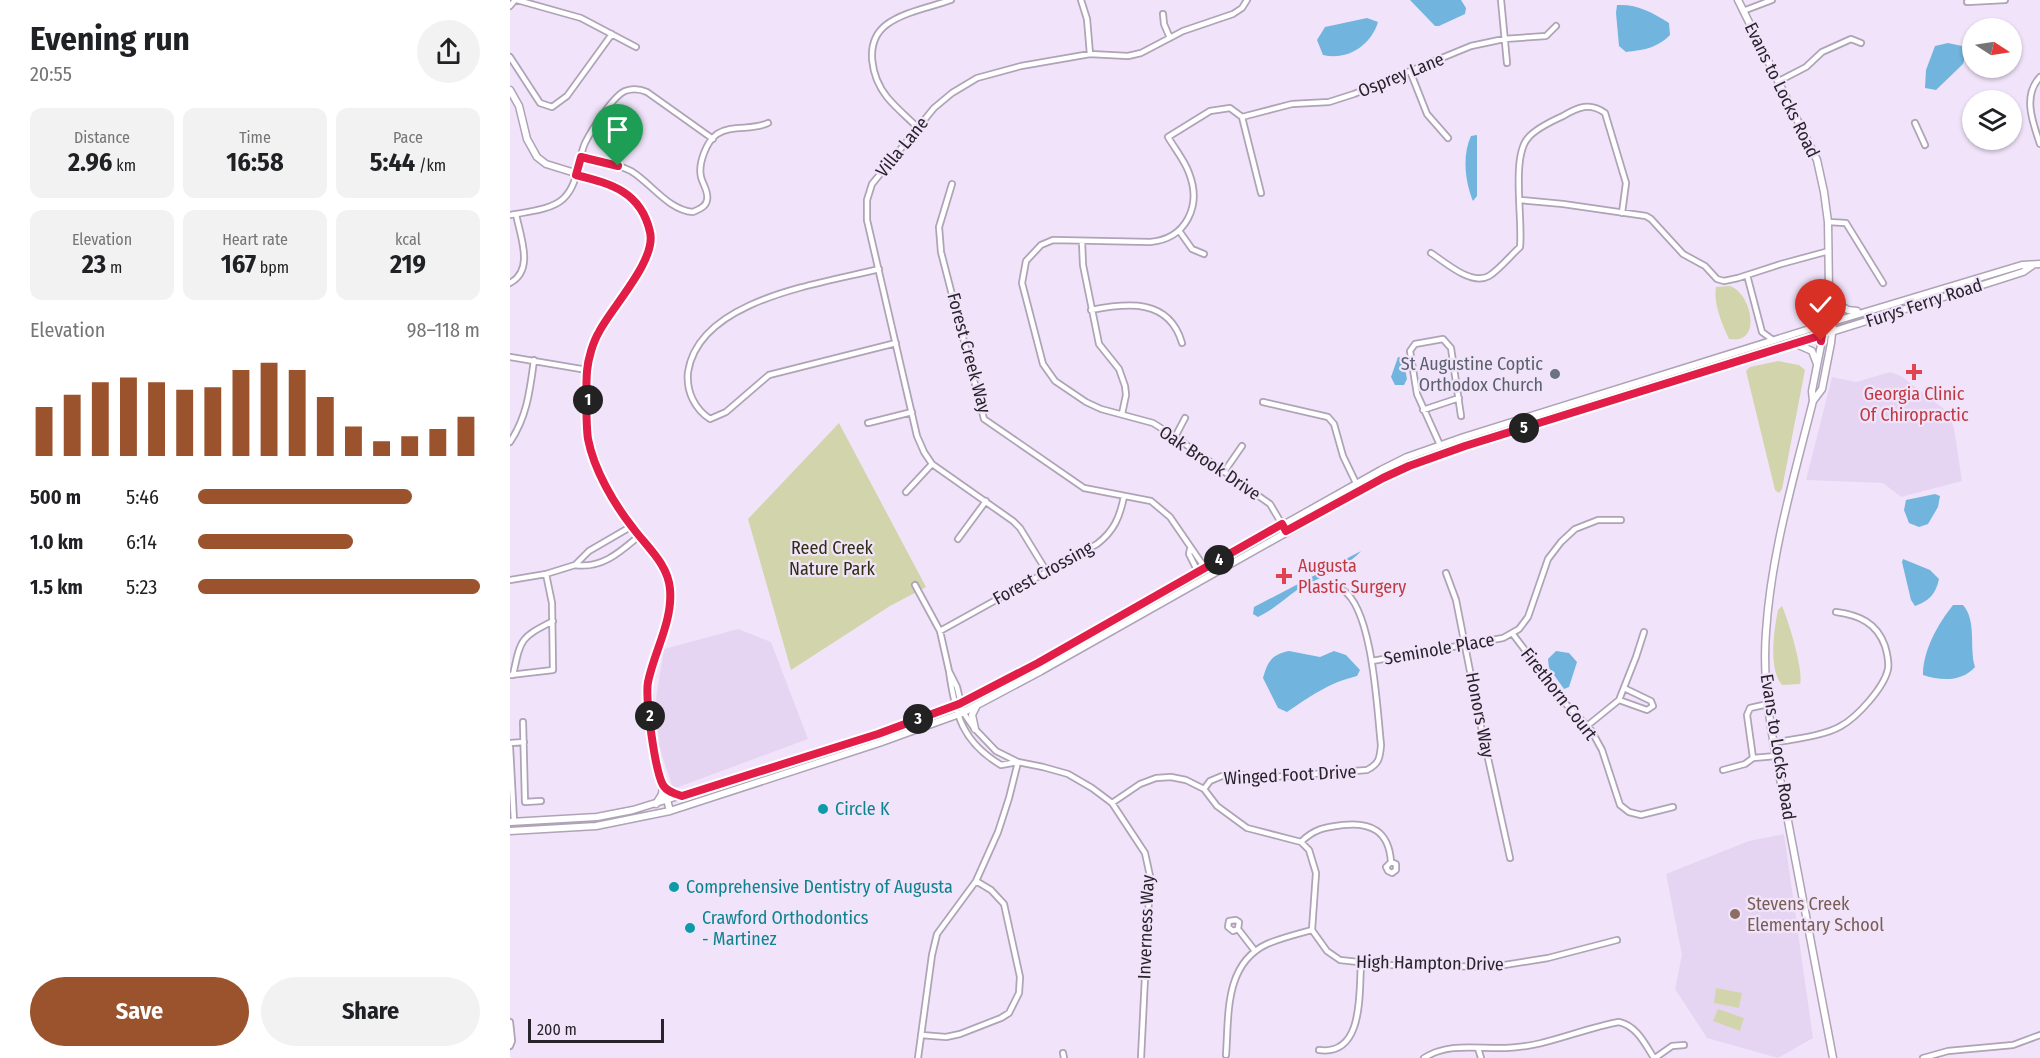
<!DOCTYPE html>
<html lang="en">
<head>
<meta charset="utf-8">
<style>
  :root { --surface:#fff; --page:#f2f2f2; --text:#202124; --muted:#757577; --accent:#9a532c }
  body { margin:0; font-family:"Fira Sans Condensed",sans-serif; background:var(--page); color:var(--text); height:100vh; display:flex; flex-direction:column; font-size:22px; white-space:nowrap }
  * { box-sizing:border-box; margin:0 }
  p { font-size:20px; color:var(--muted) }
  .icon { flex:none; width:33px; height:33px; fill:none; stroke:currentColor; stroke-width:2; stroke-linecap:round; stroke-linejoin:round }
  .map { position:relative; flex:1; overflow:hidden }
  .details { display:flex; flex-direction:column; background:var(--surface); width:510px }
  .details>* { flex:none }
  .needle { width:39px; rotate:102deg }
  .buttons { position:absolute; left:1452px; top:18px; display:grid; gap:12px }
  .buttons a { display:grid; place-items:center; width:60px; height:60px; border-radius:50%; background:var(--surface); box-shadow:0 2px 4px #0004; font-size:30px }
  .scale { position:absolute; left:18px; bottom:15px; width:136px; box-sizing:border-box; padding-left:6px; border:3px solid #29242c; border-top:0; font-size:16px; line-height:21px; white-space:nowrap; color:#29242c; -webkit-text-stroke:4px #f1e4fa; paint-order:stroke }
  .pin { position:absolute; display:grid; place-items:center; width:51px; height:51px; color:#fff; margin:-62px -26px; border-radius:50% 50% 50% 0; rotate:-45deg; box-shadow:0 0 6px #0007 }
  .pin .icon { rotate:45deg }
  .km { position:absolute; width:30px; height:30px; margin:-15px; border-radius:50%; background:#222; color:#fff; font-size:16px; line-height:30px; text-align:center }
  .round { display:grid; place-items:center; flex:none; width:63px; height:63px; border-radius:32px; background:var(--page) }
  .overview { display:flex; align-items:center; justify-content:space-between; height:102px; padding:0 30px }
  h1 { font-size:33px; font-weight:700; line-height:45px }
  .figures { display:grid; grid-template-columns:repeat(3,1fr); gap:9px; height:102px; padding:6px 30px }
  .figures div { display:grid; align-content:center; border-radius:12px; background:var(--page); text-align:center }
  .figures b { font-size:26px; font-weight:700 }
  .figures small { font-size:16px; font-weight:400 }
  .figures p { font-size:16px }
  .chart { height:168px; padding:12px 30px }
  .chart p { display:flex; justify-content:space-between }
  .chart svg { width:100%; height:108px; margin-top:6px; stroke:var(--accent); stroke-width:6 }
  .action { display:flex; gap:12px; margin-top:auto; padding:12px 30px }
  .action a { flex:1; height:69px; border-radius:36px; background:var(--accent); color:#fff; font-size:24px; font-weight:700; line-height:69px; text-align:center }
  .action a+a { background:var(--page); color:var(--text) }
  ul { padding:0 30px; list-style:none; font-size:20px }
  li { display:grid; grid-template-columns:96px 72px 1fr; align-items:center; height:45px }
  li i { height:15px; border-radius:8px; background:var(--accent) }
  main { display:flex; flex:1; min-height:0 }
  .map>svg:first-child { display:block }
</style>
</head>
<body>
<main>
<section class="details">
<div class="overview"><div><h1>Evening run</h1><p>20:55</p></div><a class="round"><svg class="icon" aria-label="share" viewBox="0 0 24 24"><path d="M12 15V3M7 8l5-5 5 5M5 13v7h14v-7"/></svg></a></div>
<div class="figures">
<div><p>Distance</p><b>2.96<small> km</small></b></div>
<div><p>Time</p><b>16:58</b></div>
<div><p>Pace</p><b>5:44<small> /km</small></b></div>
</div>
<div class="figures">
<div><p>Elevation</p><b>23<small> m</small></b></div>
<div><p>Heart rate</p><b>167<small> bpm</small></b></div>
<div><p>kcal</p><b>219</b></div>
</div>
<div class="chart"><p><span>Elevation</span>98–118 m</p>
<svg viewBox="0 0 160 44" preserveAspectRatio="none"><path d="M5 44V24M15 44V19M25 44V14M35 44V12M45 44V14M55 44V17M65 44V16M75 44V9M85 44V6M95 44V9M105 44V20M115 44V32M125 44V38M135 44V36M145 44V33M155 44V28"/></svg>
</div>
<ul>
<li><b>500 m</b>5:46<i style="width:76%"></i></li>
<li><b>1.0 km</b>6:14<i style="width:55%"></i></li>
<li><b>1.5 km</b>5:23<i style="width:100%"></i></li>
</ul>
<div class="action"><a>Save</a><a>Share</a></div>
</section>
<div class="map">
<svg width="1530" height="1058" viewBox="0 0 1530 1058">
  <rect width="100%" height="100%" fill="#f1e4fa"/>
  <path fill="#e6d5f2" d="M1380 372 1391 376 1438 412 1444 428 1452 481 1391 497 1373 483 1296 480 1322 377 1346 382Z
    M228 629 261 642 298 739 163 789 149 746 146 698 154 649Z
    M1274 834 1303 1038 1268 1058 1197 1038 1165 989 1172 955 1156 874 1239 841Z"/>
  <path fill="#d2d5ab" d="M1220 286C1241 294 1249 335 1229 339 1225 340 1222 339 1219 339 1212 324 1203 303 1206 287Z
    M1268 361 1289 365 1295 370 1272 489 1269 493 1265 490 1236 371 1240 367Z
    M329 423 416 587 380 606 281 670 238 519Z
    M1272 606C1278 619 1294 671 1290 684L1272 685C1258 668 1264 630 1268 610Z
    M1206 988 1232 993 1229 1008 1204 1003Z
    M1208 1009 1234 1018 1230 1031 1203 1021Z"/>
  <path fill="#71b4dd" d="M900 0H951L956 8 955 14 929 26H925Z
    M1107 5C1127 4 1142 12 1159 23L1160 35C1147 48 1134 50 1116 52L1109 46 1106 13Z
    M857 18 868 22C861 45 838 61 813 55L807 40 815 27Z
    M1438 43 1452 46 1456 54 1453 64 1426 90 1415 88 1416 70 1425 46Z
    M967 135V196L963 201C955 182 952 155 961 136Z
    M888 357 893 358 897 379 894 385H885L881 377Z
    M1425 494 1430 496 1428 507 1418 524 1409 527 1399 523 1394 510 1396 500Z
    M851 551C834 570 809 577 787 590 774 599 763 610 748 617L743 614 744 607Z
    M1393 559 1420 570 1429 579C1426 594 1419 601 1405 606L1401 600 1392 562Z
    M1443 605H1453C1467 621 1459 648 1465 667 1452 682 1431 681 1413 675 1413 650 1428 624 1443 605Z
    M779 651 810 657 824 651 836 655 850 670 847 676C818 683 801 696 777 712L768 708 753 678C758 661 761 655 779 651Z
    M1046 651 1059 653 1067 662 1059 687 1054 689 1039 668 1038 659Z"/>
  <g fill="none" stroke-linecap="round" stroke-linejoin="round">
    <defs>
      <path id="street" d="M7 0 71 18 126 47
        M571 0 577 19 580 54
        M991 0 997 63
        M1457 2 1495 0
        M0 6 5 0
        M1233 11 1262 0
        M653 14 654 24 660 38
        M0 57 30 103 42 107 57 96 102 34
        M900 71 917 114 938 138
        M1530 77C1512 96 1523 123 1530 144
        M1269 81 1296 67 1312 52 1341 39 1351 43
        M732 117 782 104 819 102 844 94 961 46 994 39 1036 36 1046 26
        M1405 123 1415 145
        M407 127C397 117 386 108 377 97 362 78 353 43 376 25 393 12 421 7 441 0
        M71 157C88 161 106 163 121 171 141 183 158 210 183 212 189 209 196 207 197 200 199 192 193 185 191 177 188 164 196 142 207 134 223 124 242 131 258 123
        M442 184 429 227 431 252 474 419 574 488 641 501 660 517 695 568
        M751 193 732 117 720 108 700 111 658 137C665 149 675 161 679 173 692 206 676 239 640 242L543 240 531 245 516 261 512 283 533 364 545 381 576 402 591 409 643 423 665 437 760 504 776 531
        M1010 200 1053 204 1136 216 1141 219 1173 254 1195 266 1207 279 1214 281 1228 278 1271 264 1319 251
        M0 215C16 212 41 210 53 199 69 184 67 161 75 143 81 131 103 96 115 91 123 88 130 89 137 92L203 139
        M1318 222 1336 223 1373 283
        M670 232 682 249 694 254
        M572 241 573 265 589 344 609 369 615 386 616 395 612 414
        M921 253C935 262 961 286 979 276 990 269 1000 256 1010 247 1013 220 1001 157 1018 138 1025 129 1042 121 1053 116 1068 107 1080 102 1095 113L1116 183 1112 213
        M369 269C310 284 189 299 178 372 176 392 185 409 200 419L216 412 259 375 386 343
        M1237 275 1252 332 1263 340
        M0 283C25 270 10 236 6 214
        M581 310C617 303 659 298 672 343
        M0 357 77 370
        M753 402 818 417 824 424 833 456 846 483
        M913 410 949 398
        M358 423 402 412
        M665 437 675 418
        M0 442C17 417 20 390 24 360
        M930 445 907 394 900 351 905 344 933 339 941 348 951 416
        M714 472 732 446
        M396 492 422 464
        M448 539 476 501
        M680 549 679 554 688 572
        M65 565C92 569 110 552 129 536
        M537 572 510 528 503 521 422 464 414 452 407 436 357 220V200L362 184 424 108 442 93 467 78 511 66 580 54 618 56 631 53 673 31 723 14 732 8 737 0
        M936 573 946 600 970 722 1000 858
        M0 580 36 574 65 565 79 551 122 526
        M405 585 430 631 439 671
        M430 631 587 544C604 531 610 517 614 496
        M1002 633 1056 704 1081 730 1092 750 1110 805 1119 812 1131 815 1163 807
        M862 661 993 638 1009 629 1018 617 1038 559 1051 542 1065 529 1088 520H1111
        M439 671 447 687 453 712 464 728 486 751 508 762 491 765C452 742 445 714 439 671Z
        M0 675 43 670 42 603 36 574
        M3 675C11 638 10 638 43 621
        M1109 700 1137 710 1143 706 1141 701 1114 688
        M13 722 15 802 31 801
        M1077 726 1109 700 1126 657 1134 632
        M0 743 14 742
        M1263 743C1283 739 1314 736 1331 726 1347 717 1374 688 1378 669 1379 663 1377 653 1375 646 1367 623 1349 615 1326 612
        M0 747 4 821
        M1243 758 1237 715 1240 708 1258 704
        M1213 770 1235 764 1243 758 1266 756
        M694 789 700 781 712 776 723 774 750 778 857 770C869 764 870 758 871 745 867 710 863 610 833 590
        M602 803 630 784 646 778 661 777 676 780 694 789 707 806 737 828 791 842 799 850 806 873 802 930 817 951 830 960 876 965 982 967 1038 958 1107 940
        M791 842C804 829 815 827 833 825 861 822 879 831 881 862L886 864V870L882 873 878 871 876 867 881 862
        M728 929 723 931 718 927 719 921 726 920 729 922 728 929 745 951
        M0 1022 2 1041 0 1046
        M411 1035 436 1037 450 1034 491 1018 499 1013 509 993 510 977 494 904 481 890 466 881
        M968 1048 971 1058
        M809 1050C854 1056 849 993 851 963
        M553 1053 554 1058
        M716 1055C719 1015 714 964 757 944 771 938 787 934 802 930
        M408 1058 422 955 427 934 466 881 488 832 499 798 508 762 533 767 558 774 582 788 602 803 635 853 640 876 631 1058
        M914 1058C939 1042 967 1049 996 1048 1035 1047 1070 1029 1109 1022 1127 1026 1135 1044 1144 1058
        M1145 1058 1162 1046 1174 1045
        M1413 1058 1438 1051 1503 1045 1530 1035"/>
      <path id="secondary" d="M1228 0 1307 160 1314 192 1318 222 1319 290 1314 304 1311 345 1302 391 1303 401 1312 389 1321 343 1325 302 1319 290
        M0 90 9 106 17 139 27 157 36 164 101 184 113 191 126 204 136 219 141 236 138 252 120 287 89 332 83 348 77 370 78 439 94 484 122 526 149 558 160 588 158 614 138 684 142 744 160 811
        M1325 302 1338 310 1347 311
        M1286 344 1302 351 1307 364
        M1303 401C1284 477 1261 554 1256 632 1251 696 1267 759 1278 821 1293 900 1308 979 1323 1058
        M465 729 462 715 467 705
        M146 804 152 794 153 786 161 792 172 796
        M0 822 87 817 123 810 368 734 449 704 528 663 871 470 897 457 954 437 1319 323 1512 265 1530 264
        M0 831 86 826 160 811 369 743 452 713 531 671 873 478 899 466 955 446 1485 281 1513 272 1523 265"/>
    </defs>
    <use href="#street" stroke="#afa3b7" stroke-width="8"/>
    <use href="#secondary" stroke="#afa3b7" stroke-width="9"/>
    <use href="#street" stroke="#fff" stroke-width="4.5"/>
    <use href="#secondary" stroke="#fff" stroke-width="6"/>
  </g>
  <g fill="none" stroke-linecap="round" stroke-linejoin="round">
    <defs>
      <path id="route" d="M108 166 71 157 66 175C102 184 131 192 140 232 147 260 101 308 89 332 83 342 78 359 77 371 76 385 76 426 78 439 84 470 104 504 123 528 137 547 158 564 160 589 163 621 144 652 138 682 135 698 145 771 153 785 157 792 166 794 172 796L368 734 449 704 528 663 772 524 776 531 873 478 899 466 955 446 1312 335 1311 341"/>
    </defs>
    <use href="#route" stroke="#fff" stroke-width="12"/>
    <use href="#route" stroke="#e11d48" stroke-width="8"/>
  </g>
  <g fill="#e0444e" stroke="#f1e4fa" stroke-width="2">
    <path d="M1401 363h6v6h6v6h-6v6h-6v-6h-6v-6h6z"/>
    <path d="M771 567h6v6h6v6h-6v6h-6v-6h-6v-6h6z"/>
  </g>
  <circle fill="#6b7280" stroke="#f1e4fa" stroke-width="2" cx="1045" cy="374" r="6"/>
  <g fill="#0f9aa8" stroke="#f1e4fa" stroke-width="2">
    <circle cx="313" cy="809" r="6"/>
    <circle cx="164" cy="887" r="6"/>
    <circle cx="180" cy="928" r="6"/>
  </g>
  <circle fill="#8d6e63" stroke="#f1e4fa" stroke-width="2" cx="1225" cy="914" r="6"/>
  <g text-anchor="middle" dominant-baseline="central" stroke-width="4.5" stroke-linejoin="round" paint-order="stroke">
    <g font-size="18" fill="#29242c" stroke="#f1e4fa">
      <text transform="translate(891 75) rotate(-22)">Osprey Lane</text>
      <text transform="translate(1272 90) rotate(64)">Evans to Locks Road</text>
      <text transform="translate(392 147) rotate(-51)">Villa Lane</text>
      <text transform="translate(1414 303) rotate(-18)">Furys Ferry Road</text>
      <text transform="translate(459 353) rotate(75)">Forest Creek Way</text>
      <text transform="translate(700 463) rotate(34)">Oak Brook Drive</text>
      <text transform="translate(533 573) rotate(-29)">Forest Crossing</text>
      <text transform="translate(929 649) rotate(-10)">Seminole Place</text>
      <text transform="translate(1049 694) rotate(52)">Firethorn Court</text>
      <text transform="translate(970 715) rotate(79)">Honors Way</text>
      <text transform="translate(1268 747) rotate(81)">Evans to Locks Road</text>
      <text transform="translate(780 775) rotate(-3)">Winged Foot Drive</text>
      <text transform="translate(636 927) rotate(-88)">Inverness Way</text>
      <text transform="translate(920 963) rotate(1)">High Hampton Drive</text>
    </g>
    <g font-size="18" fill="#5b616d" stroke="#f1e4fa" text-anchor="end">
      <text x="1033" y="364">St Augustine Coptic<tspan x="1033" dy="21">Orthodox Church</tspan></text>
    </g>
    <g font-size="18" fill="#be3a42" stroke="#f1e4fa">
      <text x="1404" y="394">Georgia Clinic<tspan x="1404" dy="21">Of Chiropractic</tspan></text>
      <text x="788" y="566" text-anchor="start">Augusta<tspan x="788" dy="21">Plastic Surgery</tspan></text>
    </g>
    <g font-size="18" fill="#2e2f11" stroke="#f1e4fa">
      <text x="322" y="548">Reed Creek<tspan x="322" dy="21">Nature Park</tspan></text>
    </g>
    <g font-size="18" fill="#0d838f" stroke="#f1e4fa" text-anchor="start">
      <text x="325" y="809">Circle K</text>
      <text x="176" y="887">Comprehensive Dentistry of Augusta</text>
      <text x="192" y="918">Crawford Orthodontics<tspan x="192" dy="21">- Martinez</tspan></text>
    </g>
    <g font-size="18" fill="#785e54" stroke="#f1e4fa" text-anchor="start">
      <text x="1237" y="904">Stevens Creek<tspan x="1237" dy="21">Elementary School</tspan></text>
    </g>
  </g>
</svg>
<div class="buttons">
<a><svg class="needle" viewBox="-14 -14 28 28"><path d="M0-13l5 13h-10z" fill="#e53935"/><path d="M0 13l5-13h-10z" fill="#757577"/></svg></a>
<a><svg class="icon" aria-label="layers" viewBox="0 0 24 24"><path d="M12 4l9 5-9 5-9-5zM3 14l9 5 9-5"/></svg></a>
</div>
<div class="scale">200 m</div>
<div class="pin" style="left:108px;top:166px;background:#1e9e55"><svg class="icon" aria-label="arrive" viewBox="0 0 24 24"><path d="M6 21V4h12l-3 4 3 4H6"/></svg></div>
<div class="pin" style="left:1311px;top:341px;background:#d93025"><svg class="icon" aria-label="check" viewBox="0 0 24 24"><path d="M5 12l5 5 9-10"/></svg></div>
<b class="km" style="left:78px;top:400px">1</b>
<b class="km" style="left:140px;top:716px">2</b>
<b class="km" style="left:408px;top:719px">3</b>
<b class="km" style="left:709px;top:560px">4</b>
<b class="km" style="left:1014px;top:428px">5</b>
</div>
</main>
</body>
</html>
